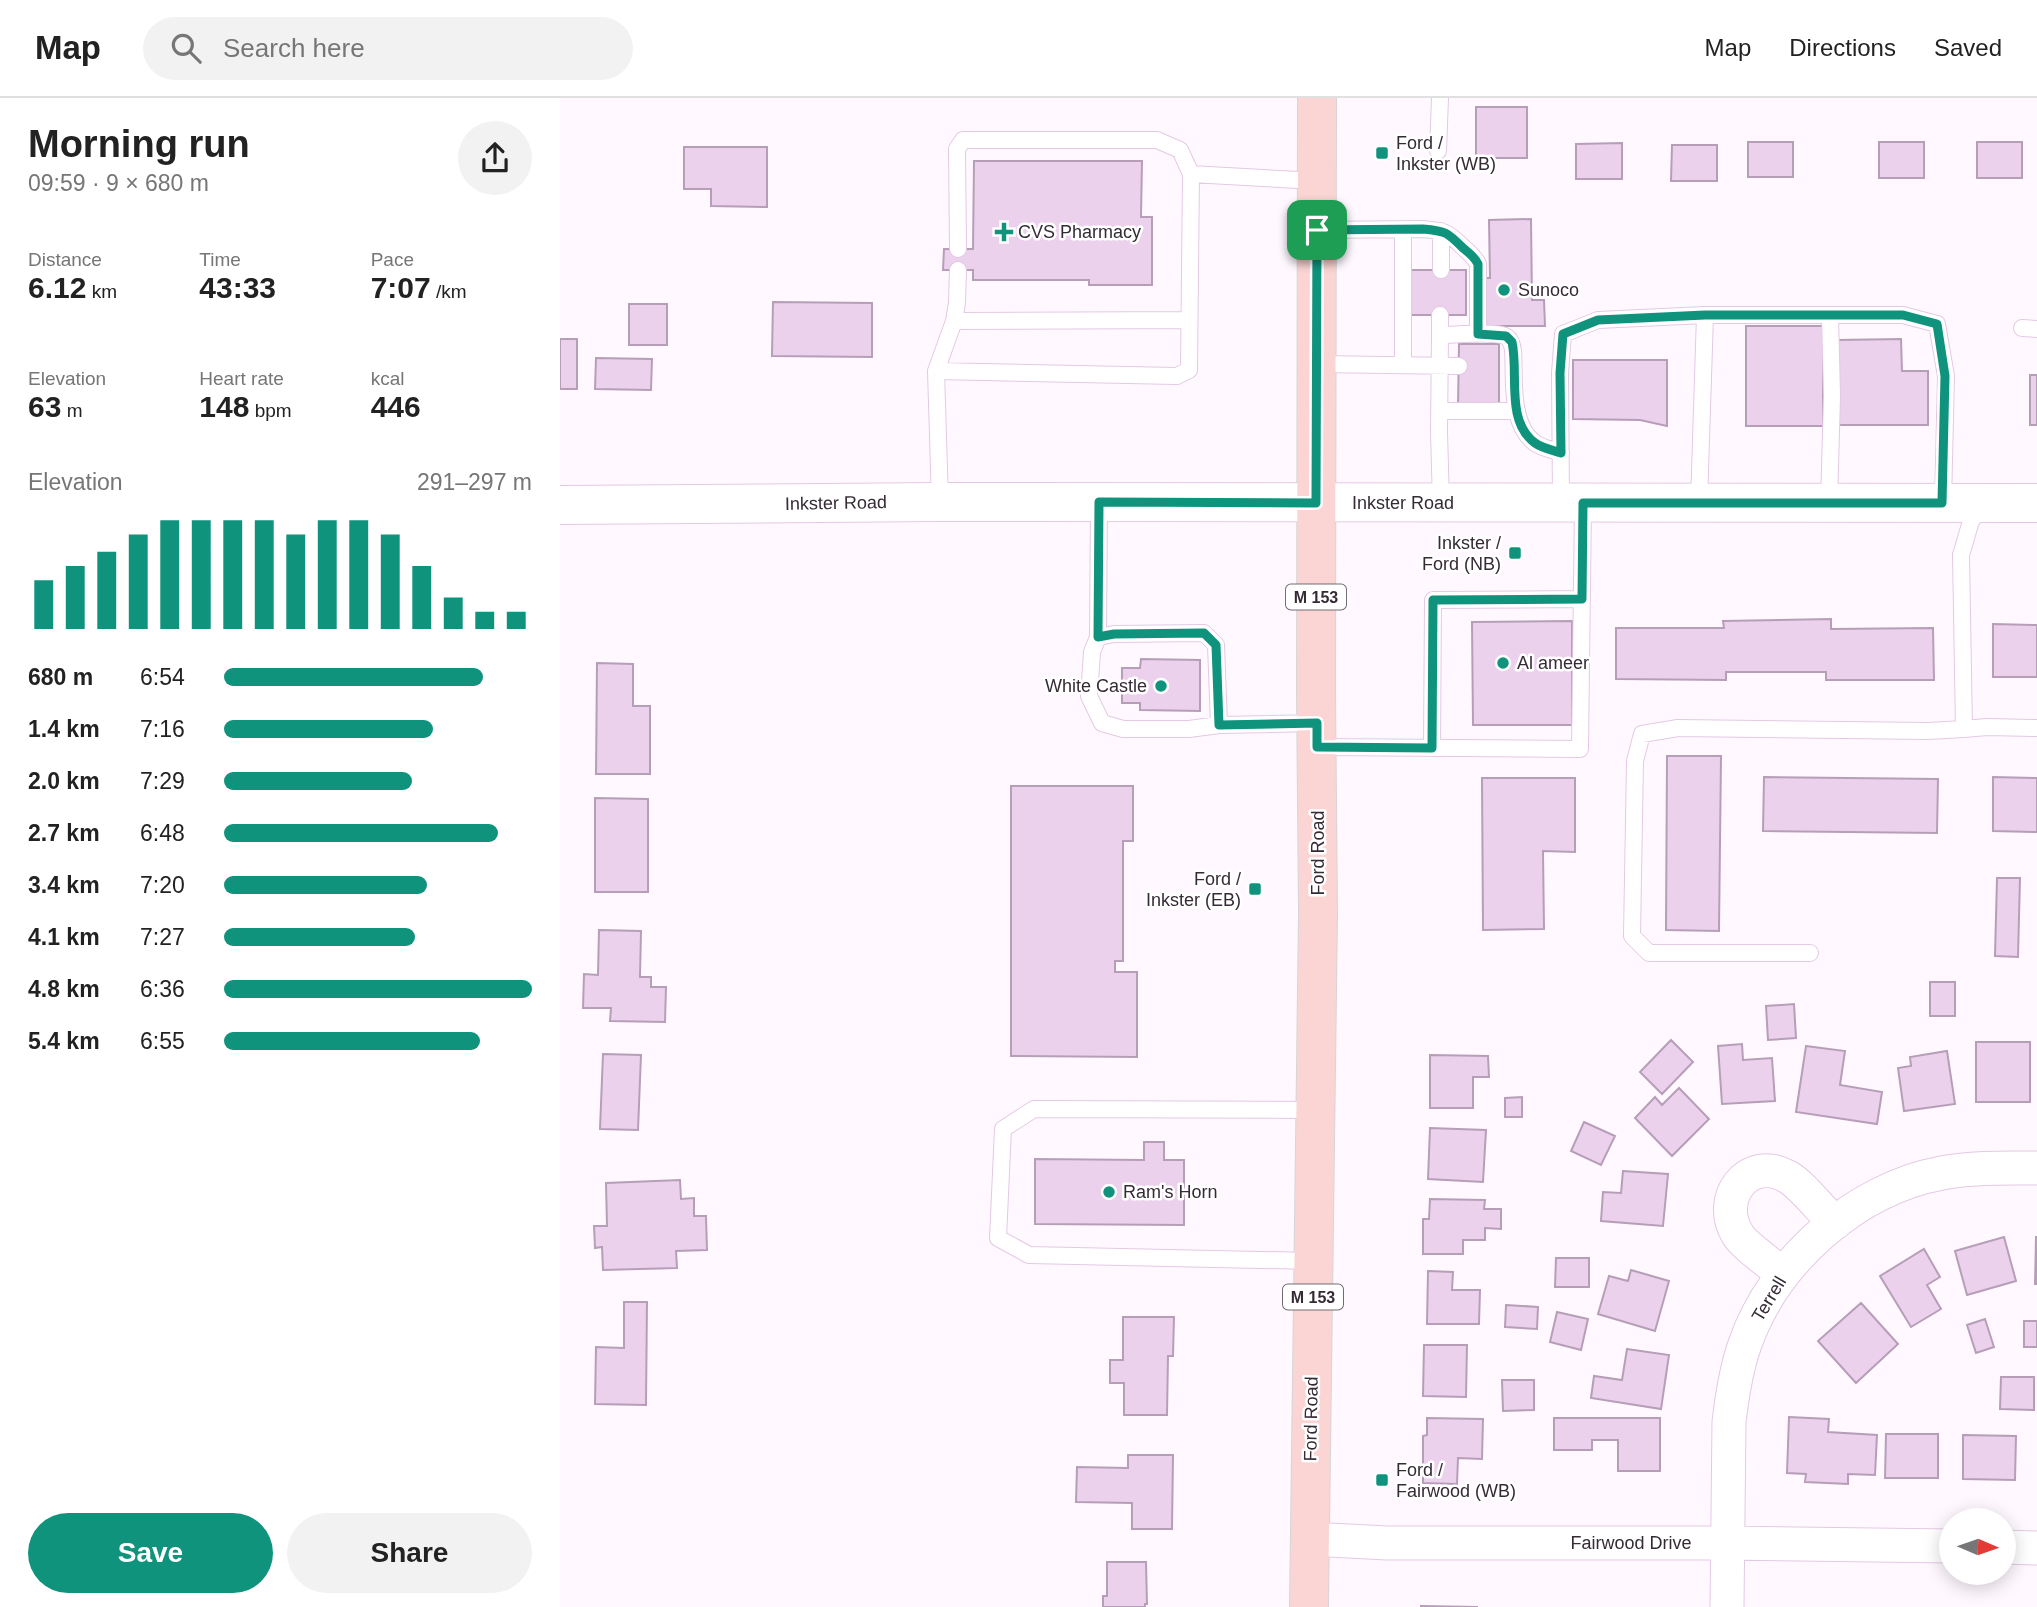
<!DOCTYPE html>
<html lang="en">
<head>
<meta charset="utf-8">
<style>
  :root { --surface:#fff; --page:#f2f2f2; --text:#222; --muted:#767676; --line:#e0e0e0; --accent:#10937d }
  body { margin:0; font-family:Helvetica,sans-serif; background:var(--page); color:var(--text); height:100vh; display:flex; flex-direction:column; font-size:26px; white-space:nowrap }
  * { box-sizing:border-box; margin:0 }
  p { font-size:23px; color:var(--muted) }
  .icon { flex:none; width:38px; height:38px; fill:none; stroke:currentColor; stroke-width:2; stroke-linecap:round; stroke-linejoin:round }
  .map { position:relative; flex:1; overflow:hidden }
  .sheet { display:flex; flex-direction:column; background:var(--surface); width:560px }
  .sheet>* { flex:none }
  .needle { width:46px; rotate:92deg }
  .tools { position:absolute; left:1379px; top:1410px; display:grid; gap:14px }
  .tools a { display:grid; place-items:center; width:77px; height:77px; border-radius:50%; background:var(--surface); box-shadow:0 4px 18px #0003; font-size:35px }
  .pin { position:absolute; display:grid; place-items:center; width:60px; height:60px; color:#fff; margin:-30px; border-radius:14px; box-shadow:0 4px 10px #0006 }
  .round { display:grid; place-items:center; flex:none; width:74px; height:74px; border-radius:37px; background:var(--page) }
  .head { display:flex; align-items:center; justify-content:space-between; height:119px; padding:0 28px }
  h1 { font-size:38px; font-weight:600; line-height:52px }
  .figures { display:grid; grid-template-columns:repeat(3,1fr); gap:10px; height:119px; padding:7px 28px }
  .figures div { display:grid; align-content:center }
  .figures b { font-size:30px; font-weight:600 }
  .figures small { font-size:19px; font-weight:400 }
  .figures p { font-size:19px }
  .chart { height:196px; padding:14px 28px }
  .chart p { display:flex; justify-content:space-between }
  .chart svg { width:100%; height:126px; margin-top:7px; stroke:var(--accent); stroke-width:6 }
  .button { display:flex; gap:14px; margin-top:auto; padding:14px 28px }
  .button a { flex:1; height:80px; border-radius:42px; background:var(--accent); color:#fff; font-size:28px; font-weight:600; line-height:80px; text-align:center }
  .button a+a { background:var(--page); color:var(--text) }
  ul { padding:0 28px; list-style:none; font-size:23px }
  li { display:grid; grid-template-columns:112px 84px 1fr; align-items:center; height:52px }
  li i { height:18px; border-radius:9px; background:var(--accent) }
  header { display:flex; align-items:center; gap:42px; box-sizing:border-box; height:98px; padding:0 35px; background:var(--surface); border-bottom:2px solid var(--line) }
  header strong { font-size:33px }
  nav { display:flex; gap:38px; margin-inline-start:auto; font-size:24px }
  .search { width:490px; height:63px; background:var(--page); display:flex; align-items:center; gap:18px; box-sizing:border-box; padding:0 24px; border-radius:38px; color:var(--muted); font-size:26px }
  main { display:flex; flex:1; min-height:0 }
  .map>svg:first-child { display:block }
</style>
</head>
<body>
<header>
<strong>Map</strong>
<div class="search"><svg class="icon" aria-label="search" viewBox="0 0 24 24"><circle cx="10" cy="10" r="6"/><path d="M15 15l6 6"/></svg>Search here</div>
<nav><a>Map</a><a>Directions</a><a>Saved</a></nav>
</header>
<main>
<section class="sheet">
<div class="head"><div><h1>Morning run</h1><p>09:59 · 9 × 680 m</p></div><a class="round"><svg class="icon" aria-label="share" viewBox="0 0 24 24"><path d="M12 15V3M7 8l5-5 5 5M5 13v7h14v-7"/></svg></a></div>
<div class="figures">
<div><p>Distance</p><b>6.12<small> km</small></b></div>
<div><p>Time</p><b>43:33</b></div>
<div><p>Pace</p><b>7:07<small> /km</small></b></div>
</div>
<div class="figures">
<div><p>Elevation</p><b>63<small> m</small></b></div>
<div><p>Heart rate</p><b>148<small> bpm</small></b></div>
<div><p>kcal</p><b>446</b></div>
</div>
<div class="chart"><p><span>Elevation</span>291–297 m</p>
<svg viewBox="0 0 160 44" preserveAspectRatio="none"><path d="M5 44V27M15 44V22M25 44V17M35 44V11M45 44V6M55 44V6M65 44V6M75 44V6M85 44V11M95 44V6M105 44V6M115 44V11M125 44V22M135 44V33M145 44V38M155 44V38"/></svg>
</div>
<ul>
<li><b>680 m</b>6:54<i style="width:84%"></i></li>
<li><b>1.4 km</b>7:16<i style="width:68%"></i></li>
<li><b>2.0 km</b>7:29<i style="width:61%"></i></li>
<li><b>2.7 km</b>6:48<i style="width:89%"></i></li>
<li><b>3.4 km</b>7:20<i style="width:66%"></i></li>
<li><b>4.1 km</b>7:27<i style="width:62%"></i></li>
<li><b>4.8 km</b>6:36<i style="width:100%"></i></li>
<li><b>5.4 km</b>6:55<i style="width:83%"></i></li>
</ul>
<div class="button"><a>Save</a><a>Share</a></div>
</section>
<div class="map">
<svg width="1477" height="1509" viewBox="0 0 1477 1509">
  <rect width="100%" height="100%" fill="#fff9ff"/>
  <path fill="#ecd1ed" stroke="#b79eb8" stroke-width="2" d="M916 9H967V60H916Z
    M1188 44H1233V79H1188Z
    M1319 44H1364V80H1319Z
    M1417 44H1462V80H1417Z
    M1062 45V81H1016V46Z
    M1112 47H1157V83H1111Z
    M124 49H207V109L151 108V91H124Z
    M414 63H582L581 119H592V187H529V182H413V172H383L384 151H413Z
    M971 121 972 202H984L985 228H925V180H930L929 122Z
    M847 172H906V217H847Z
    M213 204 312 205V259L212 258Z
    M69 206H107V247H69Z
    M1186 228H1263V328H1186Z
    M0 241H17V291H0Z
    M1341 241 1342 273H1368V327H1278L1277 242Z
    M899 246H939V309H898Z
    M36 260 92 261 91 292 35 291Z
    M1013 262H1107V328L1080 322 1013 321Z
    M1470 277H1477V327H1470Z
    M1271 521V531L1373 530 1374 582H1266V574H1166V582L1056 581V530H1164L1163 523Z
    M1012 523V627H913L912 524Z
    M1433 526 1477 527V579H1433Z
    M581 561 640 562V613L580 612V605H562V570H580Z
    M37 565 73 566V608H90V676H36Z
    M1107 658H1161L1159 833 1106 832Z
    M1204 679 1378 681 1377 735 1203 733Z
    M1433 679 1477 680V734L1433 733Z
    M922 680H1015V754L983 753 984 831 923 832Z
    M451 688H573V743H563V863H555V874H577V959L451 958Z
    M35 700 88 701V794H35Z
    M1437 780H1460L1458 859 1435 858Z
    M39 832 81 833 80 879H91V889H106L105 924 50 923 51 910H23L24 876 38 877Z
    M1370 884H1395V918H1370Z
    M1234 906 1236 940 1208 942 1206 908Z
    M1111 942 1133 964 1102 996 1080 974Z
    M1416 944H1470V1004H1416Z
    M1182 946 1183 962 1212 960 1215 1003 1162 1006 1158 948Z
    M1246 948 1285 953 1280 987 1322 994 1317 1026 1236 1014Z
    M1387 953 1395 1006 1344 1013 1338 970 1351 968 1350 959Z
    M43 956 81 957 78 1032 40 1031Z
    M870 957 928 958 929 979H913V1010H870Z
    M1119 990 1149 1021 1112 1058 1075 1020 1095 999 1102 1007Z
    M962 999V1019H945V1000Z
    M1024 1024 1055 1038 1041 1067 1011 1053Z
    M870 1030 926 1032 923 1084 868 1081Z
    M584 1044H604V1062H624V1127L475 1126V1061L584 1062Z
    M1063 1073 1108 1076 1103 1128 1041 1123 1043 1094 1061 1095Z
    M120 1082 121 1101 134 1100V1118H146L147 1152 116 1153 117 1170 43 1172 42 1149 35 1150 34 1128H47L46 1085Z
    M870 1101 925 1102 924 1111H941V1131L925 1130V1142H903V1156H863V1121H869Z
    M1444 1139 1456 1183 1407 1197 1395 1153Z
    M1476 1139H1477V1186H1475Z
    M1364 1151 1380 1179 1367 1187 1381 1211 1351 1229 1320 1178Z
    M996 1160H1029V1189H995Z
    M1071 1172 1109 1183 1095 1233 1038 1216 1049 1178 1068 1183Z
    M868 1173 893 1174 892 1192H920L919 1226H867Z
    M64 1204H87L86 1307 35 1306 36 1249 64 1250Z
    M1301 1205 1338 1246 1296 1285 1258 1243Z
    M946 1207 978 1209 977 1231 945 1229Z
    M997 1214 1028 1221 1021 1252 990 1244Z
    M563 1219H614L613 1258H608L607 1317H564V1285H550V1262H563Z
    M1425 1221 1434 1249 1416 1255 1407 1227Z
    M1464 1223H1477V1249H1464Z
    M864 1247H907L906 1299 863 1298Z
    M1067 1251 1109 1257 1101 1311 1031 1300 1034 1278 1062 1282Z
    M1441 1279H1474V1312L1440 1311Z
    M942 1282H974V1312L943 1313Z
    M1229 1319 1269 1321 1268 1334 1317 1337 1315 1377 1288 1376V1386L1245 1384 1246 1376 1227 1375Z
    M867 1320 923 1321 922 1361 898 1360 897 1386 863 1385V1338L867 1337Z
    M994 1320H1100V1373H1058V1342H1032V1352H994Z
    M1326 1336H1378V1380H1325Z
    M1403 1337 1456 1338 1455 1382 1403 1381Z
    M568 1357H613L612 1431H572V1405L516 1404 517 1369 568 1370Z
    M547 1464H586L587 1506H585V1509H543V1498H547Z
    M861 1508 918 1509H861Z"/>
  <g fill="none" stroke-linecap="round" stroke-linejoin="round">
    <defs>
      <path id="service" d="M878 53 880 0
        M631 76 757 83
        M843 131V267
        M756 132 863 131C886 133 887 134 903 149 909 155 914 158 918 166V236
        M881 133V172
        M394 223 628 222
        M1462 230 1477 231
        M880 237V217
        M756 266 899 268
        M376 273 617 278 629 272 631 76 620 52 597 42H403L397 51 398 151
        M879 313H957
        M380 404 376 273 394 223 397 205 398 172
        M539 404 538 539 532 554 529 598 542 625 563 631H629L659 627 757 625
        M881 404 879 334 880 237C894 237 933 233 945 238 950 240 952 246 953 252 955 280 949 326 975 345 982 350 993 352 1001 355
        M1001 404 1000 275 1003 236 1038 222 1145 217H1343L1377 226 1386 278 1383 405
        M1139 405 1145 217
        M1269 405 1272 298 1270 217
        M1423 407 1411 423 1401 457 1404 631 1427 629 1477 630
        M538 539 554 536 644 535 656 547 659 627
        M757 649 1020 651 1023 405
        M872 650 873 502 1022 501
        M1250 855H1089L1072 838 1075 663 1082 636 1118 630 1368 633 1404 631
        M753 1163 469 1157 438 1140 443 1031 474 1011 755 1012"/>
      <path id="minor" d="M1223 1176C1213 1168 1183 1146 1178 1137 1155 1101 1188 1056 1228 1079 1242 1087 1262 1113 1275 1125
        M750 1441 827 1445H1167L1391 1448
        M1444 1449 1477 1450
        M1167 1509 1169 1324C1172 1298 1176 1271 1185 1246 1214 1163 1295 1091 1382 1075 1413 1069 1445 1070 1477 1070"/>
      <path id="secondary" d="M0 407 380 404 1477 405"/>
      <path id="primary" d="M749 1509 758 815 756 593 757 0"/>
    </defs>
    <use href="#service" stroke="#e3c9e4" stroke-width="18"/>
    <use href="#minor" stroke="#e3c9e4" stroke-width="35"/>
    <use href="#secondary" stroke="#e3c9e4" stroke-width="40"/>
    <use href="#primary" stroke="#d7d5d7" stroke-width="40"/>
    <use href="#service" stroke="#fff" stroke-width="16"/>
    <use href="#minor" stroke="#fff" stroke-width="33"/>
    <use href="#secondary" stroke="#fff" stroke-width="38"/>
    <use href="#primary" stroke="#fad5d3" stroke-width="38"/>
  </g>
  <g fill="none" stroke-linecap="round" stroke-linejoin="round">
    <defs>
      <path id="route" d="M863 131C886 133 887 134 903 150 909 155 914 158 918 166V236L946 238 952 244C959 275 945 323 975 345 982 350 992 352 1001 355L1000 275 1003 236 1038 222 1145 217H1343L1377 226 1385 278 1382 405H1023L1022 501 873 502 872 650 757 649V625L659 627 656 547 644 535 554 536 538 539 539 404 756 405 757 132Z"/>
    </defs>
    <use href="#route" stroke="#fff" stroke-width="14"/>
    <use href="#route" stroke="#10937d" stroke-width="9"/>
  </g>
  <g fill="#10937d" stroke="#fff" stroke-width="2.5">
    <rect x="815" y="48" width="14" height="14" rx="3.5"/>
    <path d="M440.5 123.5h7v7h7v7h-7v7h-7v-7h-7v-7h7z"/>
    <circle cx="944" cy="192" r="7"/>
    <rect x="948" y="448" width="14" height="14" rx="3.5"/>
    <circle cx="943" cy="565" r="7"/>
    <circle cx="601" cy="588" r="7"/>
    <rect x="688" y="784" width="14" height="14" rx="3.5"/>
    <circle cx="549" cy="1094" r="7"/>
    <rect x="815" y="1375" width="14" height="14" rx="3.5"/>
  </g>
  <g text-anchor="middle" dominant-baseline="central" stroke-width="5" stroke-linejoin="round" paint-order="stroke">
    <g fill="#fff" stroke="#726b72" stroke-width="2">
      <rect x="726" y="486.5" width="60" height="25" rx="5"/>
      <rect x="723" y="1186.5" width="60" height="25" rx="5"/>
    </g>
    <g font-size="16" font-weight="bold" fill="#352b35">
      <text x="756" y="499">M 153</text>
      <text x="753" y="1199">M 153</text>
    </g>
    <g font-size="18" fill="#352b35" stroke="#fff" text-anchor="start">
      <text x="836" y="45">Ford /<tspan x="836" dy="21">Inkster (WB)</tspan></text>
      <text x="458" y="134">CVS Pharmacy</text>
      <text x="958" y="192">Sunoco</text>
      <text x="941" y="445" text-anchor="end">Inkster /<tspan x="941" dy="21">Ford (NB)</tspan></text>
      <text x="957" y="565">Al ameer</text>
      <text x="587" y="588" text-anchor="end">White Castle</text>
      <text x="681" y="781" text-anchor="end">Ford /<tspan x="681" dy="21">Inkster (EB)</tspan></text>
      <text x="563" y="1094">Ram's Horn</text>
      <text x="836" y="1372">Ford /<tspan x="836" dy="21">Fairwood (WB)</tspan></text>
    </g>
    <g font-size="18" fill="#352b35" stroke="#fff">
      <text transform="translate(276 405) rotate(-1)">Inkster Road</text>
      <text x="843" y="405">Inkster Road</text>
      <text transform="translate(758 755) rotate(-90)">Ford Road</text>
      <text transform="translate(1209 1201) rotate(-59)">Terrell</text>
      <text transform="translate(751 1321) rotate(-89)">Ford Road</text>
      <text x="1071" y="1445">Fairwood Drive</text>
    </g>
  </g>
</svg>
<div class="tools">
<a><svg class="needle" viewBox="-14 -14 28 28"><path d="M0-13l5 13h-10z" fill="#e53935"/><path d="M0 13l5-13h-10z" fill="#767676"/></svg></a>
</div>
<div class="pin" style="left:757px;top:132px;background:#1e9e55"><svg class="icon" aria-label="arrive" viewBox="0 0 24 24"><path d="M6 21V4h12l-3 4 3 4H6"/></svg></div>
</div>
</main>
</body>
</html>
